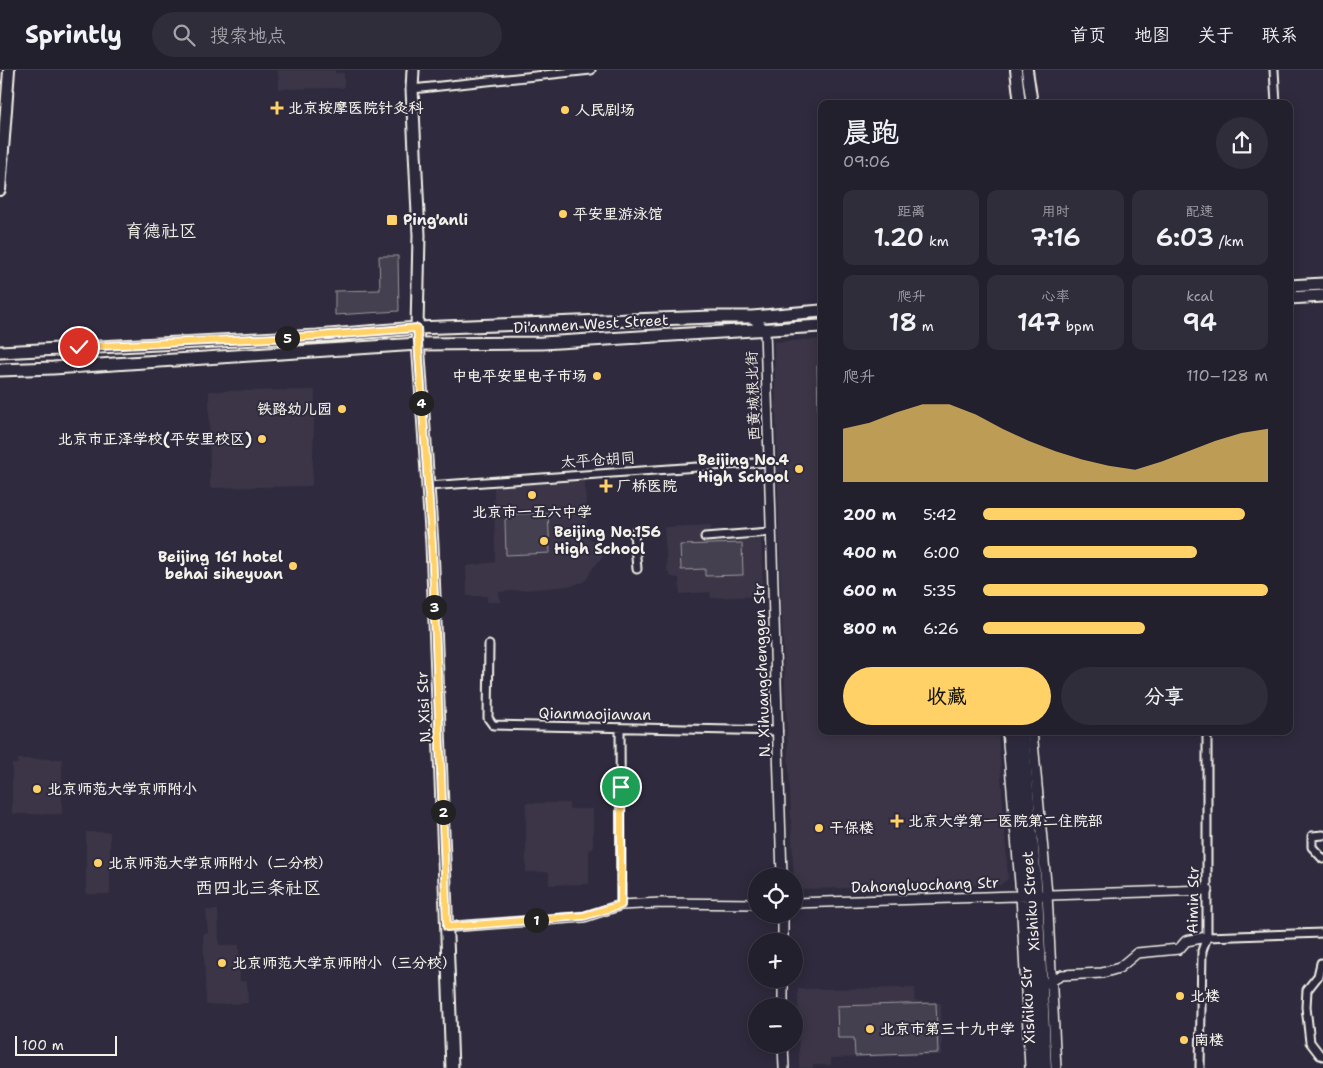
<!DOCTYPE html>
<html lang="zh">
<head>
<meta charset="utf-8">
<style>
  :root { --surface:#23202e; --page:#2f2d3a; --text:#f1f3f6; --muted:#a3a3aa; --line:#403e4a; --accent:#ffd166 }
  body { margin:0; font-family:"Shantell Sans","LXGW WenKai TC",sans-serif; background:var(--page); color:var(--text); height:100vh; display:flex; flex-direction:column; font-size:19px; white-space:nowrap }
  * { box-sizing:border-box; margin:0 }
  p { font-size:16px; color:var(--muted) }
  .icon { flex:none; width:28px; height:28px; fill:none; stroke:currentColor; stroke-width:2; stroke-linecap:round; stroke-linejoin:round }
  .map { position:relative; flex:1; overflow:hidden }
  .panel { position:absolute; left:818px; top:30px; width:475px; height:635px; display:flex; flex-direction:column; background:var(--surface); border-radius:10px; box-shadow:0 2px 12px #0003,0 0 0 1px var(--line) }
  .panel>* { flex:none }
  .controls { position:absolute; left:748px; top:798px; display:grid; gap:10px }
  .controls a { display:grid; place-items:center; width:55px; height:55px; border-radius:50%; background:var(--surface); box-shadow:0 2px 12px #0003,0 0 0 1px var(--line); font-size:25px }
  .scale { position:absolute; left:15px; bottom:12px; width:102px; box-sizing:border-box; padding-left:5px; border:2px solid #f4f1e8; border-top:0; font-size:14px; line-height:18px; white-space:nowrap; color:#f4f1e8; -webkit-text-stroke:4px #2f2a3d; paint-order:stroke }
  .pin { position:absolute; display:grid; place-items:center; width:42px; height:42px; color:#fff; margin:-21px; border:2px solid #fff; border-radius:50%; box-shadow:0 1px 5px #0007 }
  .km { position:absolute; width:25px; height:25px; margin:-12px; border-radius:50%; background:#222; color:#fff; font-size:14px; line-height:25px; text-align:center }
  .round { display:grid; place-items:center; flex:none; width:52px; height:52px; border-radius:26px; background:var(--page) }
  .headline { display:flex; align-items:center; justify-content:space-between; height:85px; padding:0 25px }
  h1 { font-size:28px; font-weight:600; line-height:38px }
  .metrics { display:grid; grid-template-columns:repeat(3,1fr); gap:8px; height:85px; padding:5px 25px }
  .metrics div { display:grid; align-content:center; border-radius:10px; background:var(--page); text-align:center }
  .metrics b { font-size:25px; font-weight:600 }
  .metrics small { font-size:14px; font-weight:400 }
  .metrics p { font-size:14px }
  .chart { height:140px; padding:10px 25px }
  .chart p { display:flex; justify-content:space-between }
  .chart svg { width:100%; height:90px; margin-top:5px; fill:var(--accent); opacity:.7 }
  .cta { display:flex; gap:10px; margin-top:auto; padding:10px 25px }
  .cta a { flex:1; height:58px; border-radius:30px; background:var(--accent); color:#111; font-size:20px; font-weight:600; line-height:58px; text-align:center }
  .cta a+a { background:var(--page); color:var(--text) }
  ul { padding:0 25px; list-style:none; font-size:16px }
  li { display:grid; grid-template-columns:80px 60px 1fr; align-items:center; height:38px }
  li i { height:12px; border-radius:6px; background:var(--accent) }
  header { display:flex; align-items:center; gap:30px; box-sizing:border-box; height:70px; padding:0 25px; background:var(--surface); border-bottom:1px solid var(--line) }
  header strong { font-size:24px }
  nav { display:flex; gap:28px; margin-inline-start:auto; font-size:18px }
  .search { width:350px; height:45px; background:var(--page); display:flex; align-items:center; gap:12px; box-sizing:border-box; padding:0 18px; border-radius:28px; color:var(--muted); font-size:19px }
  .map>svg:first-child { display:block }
</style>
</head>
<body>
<header>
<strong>Sprintly</strong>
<div class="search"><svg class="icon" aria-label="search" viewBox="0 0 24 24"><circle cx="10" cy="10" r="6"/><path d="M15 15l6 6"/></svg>搜索地点</div>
<nav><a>首页</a><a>地图</a><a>关于</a><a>联系</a></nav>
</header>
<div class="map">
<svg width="1323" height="998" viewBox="0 0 1323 998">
  <rect width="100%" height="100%" fill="#2f2a3d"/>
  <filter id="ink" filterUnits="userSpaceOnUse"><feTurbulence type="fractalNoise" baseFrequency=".02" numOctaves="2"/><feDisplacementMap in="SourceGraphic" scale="10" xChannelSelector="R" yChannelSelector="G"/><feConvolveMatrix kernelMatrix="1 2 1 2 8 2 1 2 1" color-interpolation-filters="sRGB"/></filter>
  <g filter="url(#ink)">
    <path fill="#3b3647" d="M278 0H335V3H344V18L279 19Z
      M821 269V661H998L1008 809 1000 815 799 819 794 812 781 527 774 272Z
      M315 320 312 416 210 418 209 321Z
      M585 411 587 459 590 469 601 474 603 487 592 499 587 509 583 512 570 516 499 522 500 532H487V526H467L466 496 495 492 494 416Z
      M711 455V460L761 457 763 526 711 528 710 522 680 524 679 508 671 507 667 500 664 457Z
      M18 689H62V744H12V694H18Z
      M526 733H569V739H593V779H589V814L549 815V802H526Z
      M86 762H110V824H86Z
      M206 840H218L219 875H239L240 911 247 912 248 933 206 935 203 863H208Z
      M915 918 914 931 941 933 942 985 831 988V995H813V998H799L798 919Z"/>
    <path fill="#454050" stroke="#9c989c" d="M379 186H398L399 241 335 245V221L380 220Z
      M817 296H821V388H819Z
      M548 443 550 483 506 485 505 450 513 444Z
      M742 473 743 505 705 506V499L681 500 680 475Z
      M936 933 938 983 855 986 854 968H838L837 936Z"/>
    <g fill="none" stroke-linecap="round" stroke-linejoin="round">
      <defs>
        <path id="minor" d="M1274 0 1276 34
          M412 19 591 0
          M428 416 769 392
          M634 463 637 499
          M705 467 771 462
          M489 575 488 648 493 655 778 661
          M620 658 621 835
          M1323 765 1312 766V777L1323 789
          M1207 867 1323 863
          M1323 893H1321L1318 906 1307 920 1306 937 1310 972 1320 985 1323 986
          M1200 998 1202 881 1207 867V661"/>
        <path id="tertiary" d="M752 247 765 260 782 806
          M1007 661 1021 825 1030 998
          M1032 661 1047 824 1056 998
          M794 833 1208 820
          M447 857 584 847 621 835 661 833 756 834
          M783 871V844
          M1047 913 1062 905 1102 903 1119 898 1137 883 1179 879 1186 871 1207 867
          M783 936V909
          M783 974 784 998"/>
        <path id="secondary" d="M1016 0 1020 34
          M1027 0 1032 34
          M0 120 9 0
          M1015 661 1030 825 1038 998
          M1023 661 1037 824 1046 998"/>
        <path id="primary" d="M413 0 412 19 419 165 417 258 432 474 452 998
          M1289 216 1323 214
          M1289 228 1323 226
          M0 282 317 266 417 258 712 247H752L821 241
          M0 300 53 298 418 274 542 273 821 256"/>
      </defs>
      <use href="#minor" stroke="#f4f1e8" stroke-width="11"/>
      <use href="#tertiary" stroke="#f4f1e8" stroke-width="12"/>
      <use href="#secondary" stroke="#f4f1e8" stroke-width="14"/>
      <use href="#primary" stroke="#f4f1e8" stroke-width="15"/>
      <use href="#minor" stroke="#2f2a3d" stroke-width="7"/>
      <use href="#tertiary" stroke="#2f2a3d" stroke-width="9"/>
      <use href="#secondary" stroke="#2f2a3d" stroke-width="10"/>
      <use href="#primary" stroke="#2f2a3d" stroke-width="11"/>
    </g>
  </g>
  <g fill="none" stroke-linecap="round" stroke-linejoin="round" filter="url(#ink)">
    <defs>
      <path id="route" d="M79 277 317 266 417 258 432 474 447 857 584 846 621 835V717"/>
    </defs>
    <use href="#route" stroke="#fff" stroke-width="10"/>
    <use href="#route" stroke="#ffd166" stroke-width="6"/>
  </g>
  <g fill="#ffd166" stroke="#2f2a3d" stroke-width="2">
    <path d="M274.5 30.5h5v5h5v5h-5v5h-5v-5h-5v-5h5z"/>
    <circle cx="565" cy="40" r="5"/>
    <circle cx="563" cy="144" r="5"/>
    <rect x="386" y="144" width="12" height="12" rx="2.5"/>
    <circle cx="597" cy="306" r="5"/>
    <circle cx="342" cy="339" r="5"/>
    <circle cx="262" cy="369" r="5"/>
    <circle cx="799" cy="399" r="5"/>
    <path d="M603.5 408.5h5v5h5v5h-5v5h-5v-5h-5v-5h5z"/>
    <circle cx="532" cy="425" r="5"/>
    <circle cx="544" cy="471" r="5"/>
    <circle cx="293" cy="496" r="5"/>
    <circle cx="37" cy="719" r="5"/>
    <path d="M894.5 743.5h5v5h5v5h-5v5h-5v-5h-5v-5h5z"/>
    <circle cx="819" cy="758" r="5"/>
    <circle cx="98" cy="793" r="5"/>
    <circle cx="222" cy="893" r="5"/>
    <circle cx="1180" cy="926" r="5"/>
    <circle cx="870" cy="959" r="5"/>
    <circle cx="1184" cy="970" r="5"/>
  </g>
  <g text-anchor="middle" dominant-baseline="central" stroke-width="4" stroke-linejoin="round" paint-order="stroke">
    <g font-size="15" font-weight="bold" fill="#f4f1e8" stroke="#2f2a3d" text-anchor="start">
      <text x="288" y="38">北京按摩医院针灸科</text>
      <text x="575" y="40">人民剧场</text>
      <text x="573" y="144">平安里游泳馆</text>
      <text x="403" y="150">Ping'anli</text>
      <text x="587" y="306" text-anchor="end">中电平安里电子市场</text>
      <text x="332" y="339" text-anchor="end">铁路幼儿园</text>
      <text x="252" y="369" text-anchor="end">北京市正泽学校(平安里校区)</text>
      <text x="789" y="390" text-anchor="end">Beijing No.4<tspan x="789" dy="17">High School</tspan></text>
      <text x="617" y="416">厂桥医院</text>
      <text x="532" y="442" text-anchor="middle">北京市一五六中学</text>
      <text x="554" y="462">Beijing No.156<tspan x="554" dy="17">High School</tspan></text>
      <text x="283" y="487" text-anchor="end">Beijing 161 hotel<tspan x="283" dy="17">behai siheyuan</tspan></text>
      <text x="47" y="719">北京师范大学京师附小</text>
      <text x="908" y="751">北京大学第一医院第二住院部</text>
      <text x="829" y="758">干保楼</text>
      <text x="108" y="793">北京师范大学京师附小（二分校）</text>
      <text x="232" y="893">北京师范大学京师附小（三分校）</text>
      <text x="1190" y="926">北楼</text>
      <text x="880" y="959">北京市第三十九中学</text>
      <text x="1194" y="970">南楼</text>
    </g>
    <g font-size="15" fill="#f4f1e8" stroke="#2f2a3d">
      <text transform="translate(591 254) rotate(-3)">Di'anmen West Street</text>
      <text transform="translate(753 326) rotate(-92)">西黄城根北街</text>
      <text transform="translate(598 390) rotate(-4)">太平仓胡同</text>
      <text transform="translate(762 600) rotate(-92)">N. Xihuangchenggen Str</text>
      <text transform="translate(424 637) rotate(-93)">N. Xisi Str</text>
      <text transform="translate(595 644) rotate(1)">Qianmaojiawan</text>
      <text transform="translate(925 815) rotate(-2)">Dahongluochang Str</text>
      <text transform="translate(1193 830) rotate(-89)">Aimin Str</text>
      <text transform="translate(1031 831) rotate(-94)">Xishiku Street</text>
      <text transform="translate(1028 935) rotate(-93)">Xishiku Str</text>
    </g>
    <g font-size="18" fill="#f4f1e8" stroke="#2f2a3d">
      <text x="161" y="161">育德社区</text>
      <text x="258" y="818">西四北三条社区</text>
    </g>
  </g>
</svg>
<div class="controls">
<a><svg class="icon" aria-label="locate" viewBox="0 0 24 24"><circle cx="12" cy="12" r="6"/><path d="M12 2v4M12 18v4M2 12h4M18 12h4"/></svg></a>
<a>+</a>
<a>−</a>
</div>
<div class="scale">100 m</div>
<div class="pin" style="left:621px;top:717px;background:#1e9e55"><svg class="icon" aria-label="arrive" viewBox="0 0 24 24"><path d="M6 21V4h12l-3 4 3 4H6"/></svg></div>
<div class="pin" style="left:79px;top:277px;background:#d93025"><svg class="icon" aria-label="check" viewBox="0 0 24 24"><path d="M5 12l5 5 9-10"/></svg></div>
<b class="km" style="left:536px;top:850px">1</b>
<b class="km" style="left:443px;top:742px">2</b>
<b class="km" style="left:434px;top:537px">3</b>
<b class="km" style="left:421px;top:333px">4</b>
<b class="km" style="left:287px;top:268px">5</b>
<section class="panel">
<div class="headline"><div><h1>晨跑</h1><p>09:06</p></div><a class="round"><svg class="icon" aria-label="share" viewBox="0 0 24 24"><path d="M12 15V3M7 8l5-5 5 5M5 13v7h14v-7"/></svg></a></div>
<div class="metrics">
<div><p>距离</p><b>1.20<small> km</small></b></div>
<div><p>用时</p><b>7:16</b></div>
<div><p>配速</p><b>6:03<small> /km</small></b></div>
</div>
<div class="metrics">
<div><p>爬升</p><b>18<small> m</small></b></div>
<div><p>心率</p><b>147<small> bpm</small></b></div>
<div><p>kcal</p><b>94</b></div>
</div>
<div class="chart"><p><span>爬升</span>110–128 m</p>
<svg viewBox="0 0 160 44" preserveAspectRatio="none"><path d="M0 44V18L10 15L20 10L30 6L40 6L50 11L60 18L70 24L80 29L90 33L100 36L110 38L120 34L130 29L140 24L150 20L160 18V44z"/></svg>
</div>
<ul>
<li><b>200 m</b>5:42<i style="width:92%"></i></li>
<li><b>400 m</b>6:00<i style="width:75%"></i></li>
<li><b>600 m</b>5:35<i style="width:100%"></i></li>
<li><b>800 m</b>6:26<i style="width:57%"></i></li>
</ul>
<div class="cta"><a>收藏</a><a>分享</a></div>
</section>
</div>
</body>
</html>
